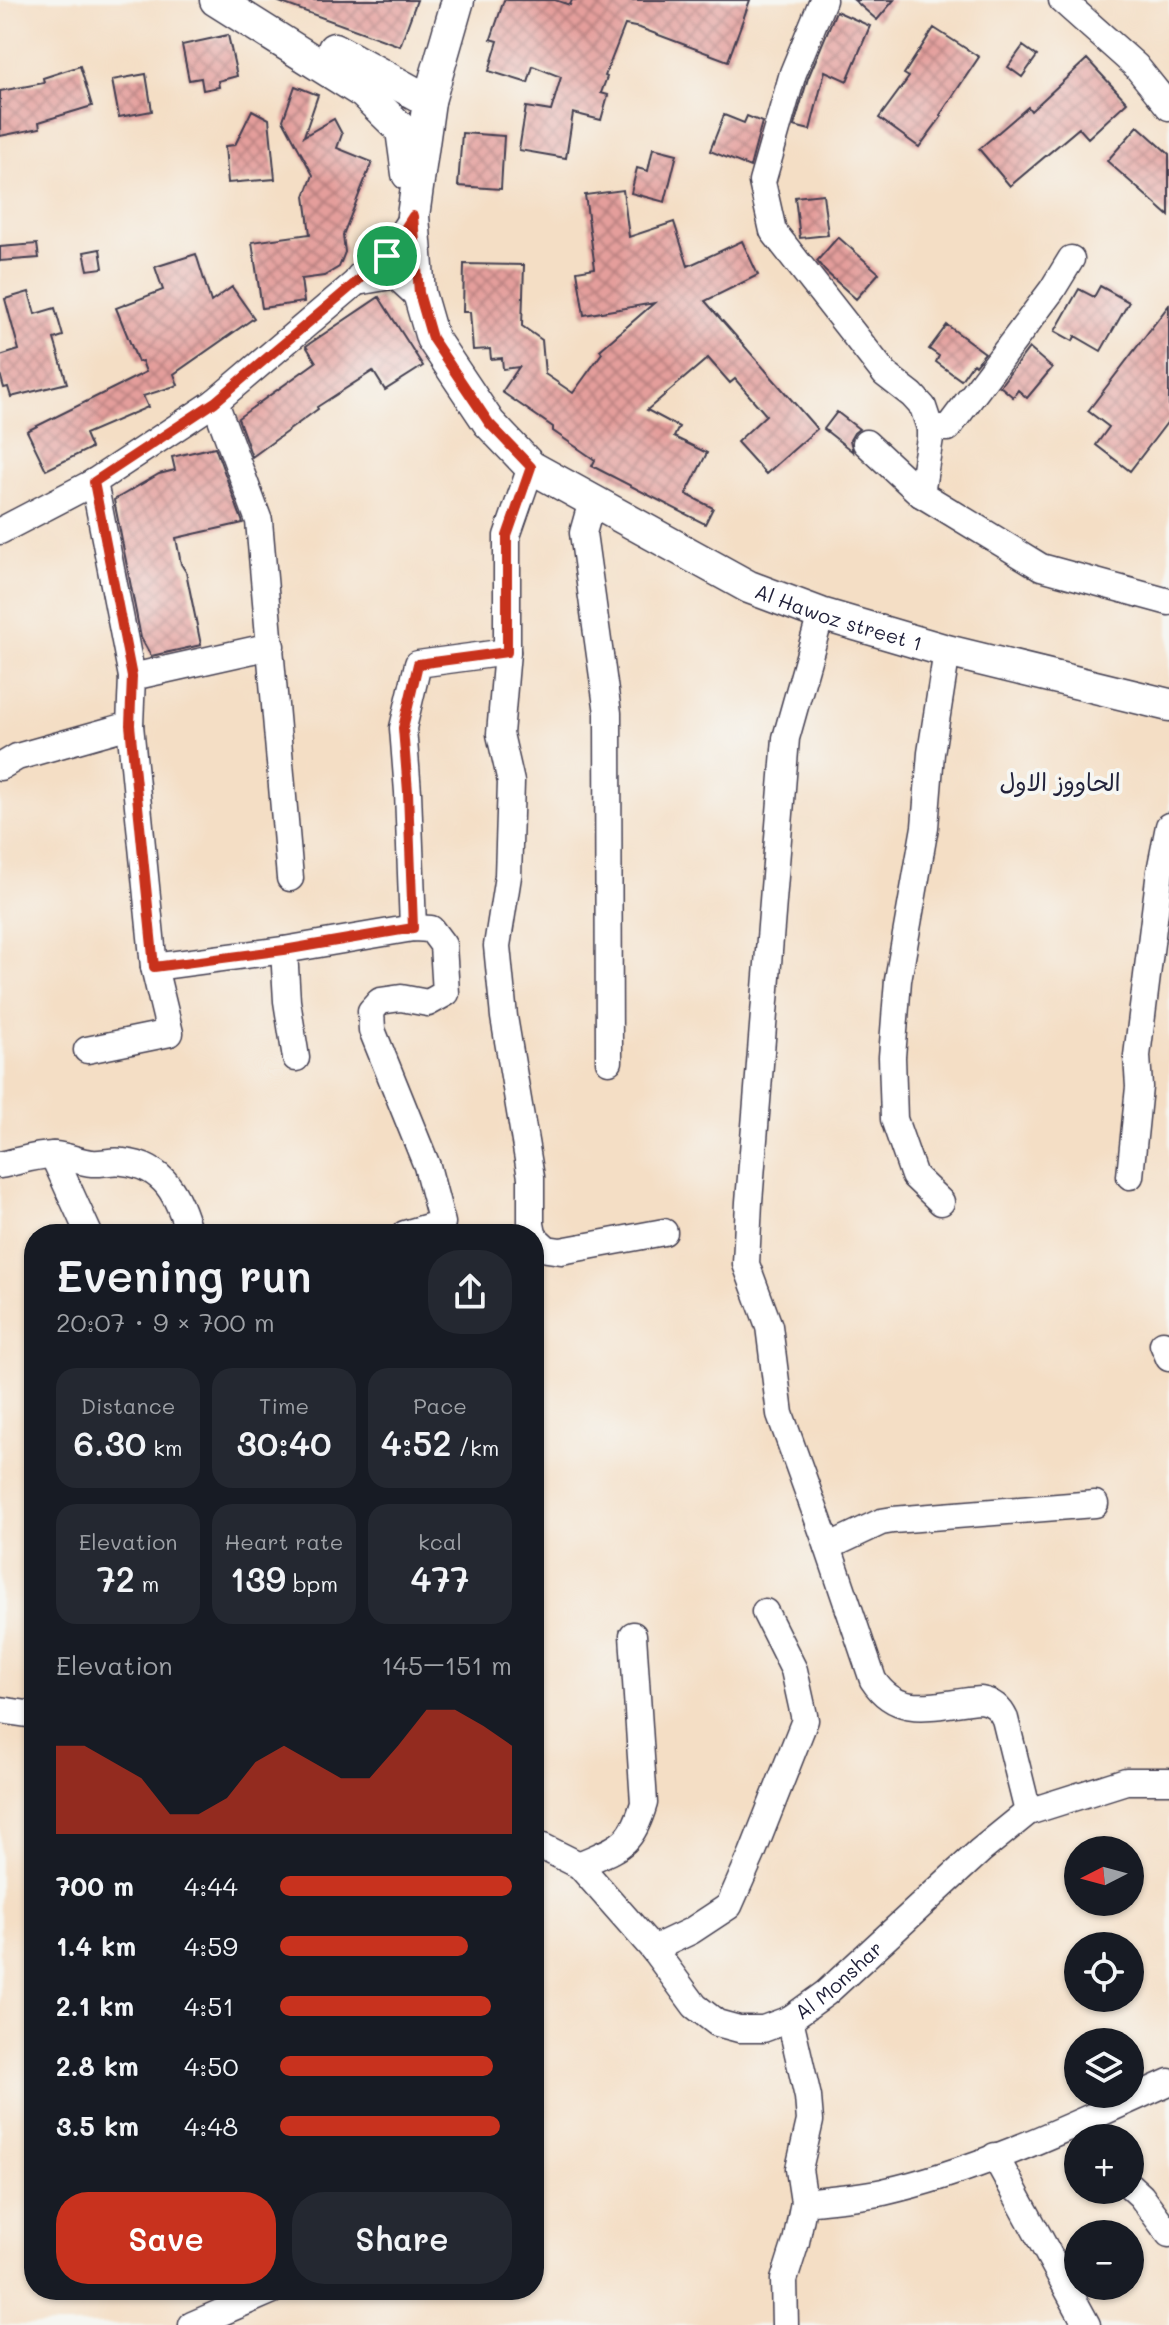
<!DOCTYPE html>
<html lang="en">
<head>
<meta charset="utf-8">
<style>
  :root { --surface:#171b24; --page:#242831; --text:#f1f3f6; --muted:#9ea1a6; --accent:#c8321e }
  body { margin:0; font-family:Mali,"Playpen Sans Arabic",sans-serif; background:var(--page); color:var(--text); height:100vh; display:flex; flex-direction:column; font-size:30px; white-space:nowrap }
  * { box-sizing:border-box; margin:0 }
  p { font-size:26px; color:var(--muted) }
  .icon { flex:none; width:44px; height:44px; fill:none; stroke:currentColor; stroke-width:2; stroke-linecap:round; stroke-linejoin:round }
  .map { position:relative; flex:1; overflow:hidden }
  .details { position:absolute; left:24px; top:1224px; width:520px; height:1076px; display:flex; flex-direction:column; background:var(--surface); border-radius:32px; box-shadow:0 2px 6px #0004 }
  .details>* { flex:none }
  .needle { width:52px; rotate:264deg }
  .fabs { position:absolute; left:1064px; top:1836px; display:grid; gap:16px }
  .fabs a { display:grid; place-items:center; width:80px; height:80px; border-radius:50%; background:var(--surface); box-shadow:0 2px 6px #0004; font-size:40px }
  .pin { position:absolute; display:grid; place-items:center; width:68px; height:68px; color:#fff; margin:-34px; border:4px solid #fff; border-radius:50%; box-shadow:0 2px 8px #0007 }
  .round { display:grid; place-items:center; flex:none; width:84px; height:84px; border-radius:32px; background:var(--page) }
  .head { display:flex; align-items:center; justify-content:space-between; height:136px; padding:0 32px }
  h1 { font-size:44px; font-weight:600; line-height:60px }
  .metrics { display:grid; grid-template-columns:repeat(3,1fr); gap:12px; height:136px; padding:8px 32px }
  .metrics div { display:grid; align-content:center; border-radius:20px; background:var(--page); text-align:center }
  .metrics b { font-size:34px; font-weight:600 }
  .metrics small { font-size:22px; font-weight:400 }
  .metrics p { font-size:22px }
  .chart { height:224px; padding:16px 32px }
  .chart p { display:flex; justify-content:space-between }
  .chart svg { width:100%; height:144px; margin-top:8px; fill:var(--accent); opacity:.7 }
  .button { display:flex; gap:16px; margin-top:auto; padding:16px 32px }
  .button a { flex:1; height:92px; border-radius:32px; background:var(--accent); color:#fff; font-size:32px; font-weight:600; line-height:92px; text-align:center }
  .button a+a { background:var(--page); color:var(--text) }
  ul { padding:0 32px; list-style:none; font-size:26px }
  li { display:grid; grid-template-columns:128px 96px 1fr; align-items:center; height:60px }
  li i { height:20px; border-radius:10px; background:var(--accent) }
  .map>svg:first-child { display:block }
</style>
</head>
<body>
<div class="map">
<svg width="1169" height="2325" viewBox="0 0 1169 2325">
  <defs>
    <pattern id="building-cross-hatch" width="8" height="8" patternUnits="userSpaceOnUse" patternTransform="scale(2)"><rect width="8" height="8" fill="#e49e9b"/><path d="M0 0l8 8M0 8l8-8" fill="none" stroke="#b88080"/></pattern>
  </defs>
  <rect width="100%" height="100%" fill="#f6f6f2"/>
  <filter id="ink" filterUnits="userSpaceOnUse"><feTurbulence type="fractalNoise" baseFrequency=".0125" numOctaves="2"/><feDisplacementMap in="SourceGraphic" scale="16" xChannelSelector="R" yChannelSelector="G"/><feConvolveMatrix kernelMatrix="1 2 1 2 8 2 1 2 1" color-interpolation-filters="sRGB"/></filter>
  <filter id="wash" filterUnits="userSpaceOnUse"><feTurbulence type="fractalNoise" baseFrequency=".006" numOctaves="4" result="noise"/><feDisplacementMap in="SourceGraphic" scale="32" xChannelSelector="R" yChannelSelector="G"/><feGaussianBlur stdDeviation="1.8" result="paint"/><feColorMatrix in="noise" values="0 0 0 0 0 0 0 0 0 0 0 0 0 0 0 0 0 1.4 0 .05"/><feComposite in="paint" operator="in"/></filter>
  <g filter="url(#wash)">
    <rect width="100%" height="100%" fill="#f4dec5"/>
    <g id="blocks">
      <path fill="url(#building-cross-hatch)" d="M280 0H417L400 46 279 2Z
        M504 0H555L570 5 572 0H750L728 61 640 28 625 25 605 76 607 77 601 93 608 95 601 120 573 113 566 158 519 150 526 107 551 111 561 77 533 66 528 83 489 71 498 41 491 39Z
        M854 0H894L877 20Z
        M836 11 870 26 847 81 825 71 810 130 794 126 808 78Z
        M934 28 979 57 940 115 942 116 919 147 879 118 909 77 904 74Z
        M228 35 237 76 218 81 219 87 203 90 201 78 189 80 182 45Z
        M1023 46 1037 56 1022 77 1008 67Z
        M1087 59 1127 102 1088 138 1079 128 1010 186 979 149 1028 107 1031 111Z
        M80 66 92 106 39 122 40 128 0 136V91L44 83 43 78Z
        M146 74 152 111 119 117 112 80Z
        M295 86 318 95 304 136 334 119 342 134 337 148 372 162 343 235 345 252 339 267 324 276 301 279 304 302 262 308 252 242 310 234 305 196 313 175 283 120Z
        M252 110 269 119 275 179 228 183 225 146 235 145Z
        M724 115 744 123 747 116 762 122 750 167 710 151Z
        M1138 126 1169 154V216L1107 161Z
        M462 133 504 136 501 189 458 186Z
        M653 148 677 154 665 202 631 193 637 168 648 171Z
        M623 190 629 237 674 222 688 266 742 241 758 275 705 301 817 429 766 474 737 442 766 415 735 379 730 383 708 358 647 410 679 427 674 437 707 453 686 494 713 508 705 524 592 466 595 460 553 431V427L502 392 519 367 503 369 502 358 491 359 490 349 473 350 470 312H463L464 264 524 265 522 326 542 340 545 374 573 393 602 353 600 350 654 303 584 315 577 271 595 268 585 195Z
        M823 194 828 235 800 238 795 197Z
        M838 237 879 273 856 299 825 271 817 261Z
        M37 244 39 258 0 261V247Z
        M100 249 103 268 88 270 84 252Z
        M196 254 211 302 232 287 254 318 174 374 178 385 143 396 148 407 85 434 91 448 46 470 27 431 146 372 142 361 138 362 116 308 163 290 155 267Z
        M1100 286 1129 302 1101 351 1075 336 1073 341 1055 331 1079 289 1094 297Z
        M29 292 35 314 55 308 63 336 54 339 67 383 11 397 8 387 4 388 0 374V356L19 350 5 299Z
        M379 297 423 366 385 390 373 371 317 407 318 409 252 457 238 418 316 362 306 346Z
        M1169 305V420L1130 471 1096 445 1109 427 1088 411Z
        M947 325 985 353 975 365 973 363 961 380 936 362 939 356 929 349Z
        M1029 348 1052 368 1027 398 1018 390 1013 397 1000 386Z
        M837 412 859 429 854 433 850 440 853 452 824 429Z
        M215 447 243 523 176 538 181 564 186 572 201 645 151 656 141 638 114 500 159 474 175 470 172 457Z"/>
    </g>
  </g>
  <g filter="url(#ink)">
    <use href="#blocks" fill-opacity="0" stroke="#423e50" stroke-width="2"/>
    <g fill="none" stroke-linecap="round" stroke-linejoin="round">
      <defs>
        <g id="minor">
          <path d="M823 0 793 73 762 182 773 231 885 374 912 395 923 407 930 428V438L921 494"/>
          <path d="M1062 0 1136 66 1169 107"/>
          <path d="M215 402 259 521 290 878"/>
          <path d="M930 428H948L1052 290 1071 259"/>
          <path d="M866 443 921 494 1041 567 1169 602"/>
          <path d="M531 467 507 536V652L500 734 511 782 508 876 497 946 504 1017 531 1177V1224L533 1234"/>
          <path d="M592 501 583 533 608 713 609 1061"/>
          <path d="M0 531 94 482 215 402 387 256 413 216"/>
          <path d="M821 614 786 738 749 1202 746 1264 769 1326 780 1414 828 1547 873 1680C900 1722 940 1702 981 1700 993 1702 1000 1708 1005 1719L1028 1812"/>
          <path d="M132 677 271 646"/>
          <path d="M0 767 17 757 130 725"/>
          <path d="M413 928 408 792 403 728 418 664 507 652"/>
          <path d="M284 950 287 1001 296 1058"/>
          <path d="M154 967 284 950 413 928 431 929 443 945 446 993 428 1003 401 998 380 1001 371 1011 372 1030 427 1166 442 1223 405 1234"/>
          <path d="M87 1050 170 1033 154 967 130 725 132 677 94 482"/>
          <path d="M53 1155 89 1234"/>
          <path d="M0 1165C17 1162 38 1154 55 1155 68 1156 79 1162 92 1163 102 1164 112 1160 123 1162 165 1166 179 1197 189 1234"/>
          <path d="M1130 1176 1139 1087 1137 1056 1160 871 1169 826"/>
          <path d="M941 1202 914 1176 894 1119 892 1057 898 980 925 827 931 753 947 651"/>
          <path d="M534 1237 547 1249 561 1251 664 1232"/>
          <path d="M1163 1344 1169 1358"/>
          <path d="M828 1547 881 1522 893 1520 1095 1504"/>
          <path d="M0 1710 34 1715"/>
          <path id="s1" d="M534 1845 543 1847 579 1865 653 1949 695 2006 717 2023 739 2029H763L790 2019 826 1993 980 1851 1028 1812 1126 1781H1169"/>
          <path d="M579 1865C618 1847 631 1848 644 1803L633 1635"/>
          <path d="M653 1949 691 1931 729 1906 752 1854 805 1720 794 1670 765 1612"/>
          <path d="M995 2156 1087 2325"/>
          <path d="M1130 2186 1141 2196 1169 2234"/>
          <path d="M804 2202C830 2199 857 2197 883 2192 981 2170 1078 2123 1169 2082"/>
          <path d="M192 2325 273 2290"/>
          <path d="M785 2325 784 2280 796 2242 804 2202 799 2169 810 2121 808 2097 790 2019"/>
        </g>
        <g id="major">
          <path d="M216 0 364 93 402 130 408 174"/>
          <path id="s2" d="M458 0 429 101 413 216 419 293 432 338 489 423 531 467 749 587 821 614 947 651 1169 705"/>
          <path d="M334 49 429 101"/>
          <path d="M362 278 396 272 419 293"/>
        </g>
      </defs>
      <use href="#minor" stroke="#423e50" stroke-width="29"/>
      <use href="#major" stroke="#423e50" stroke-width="35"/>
      <use href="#minor" stroke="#fff" stroke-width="26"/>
      <use href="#major" stroke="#fff" stroke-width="32"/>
    </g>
  </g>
  <g fill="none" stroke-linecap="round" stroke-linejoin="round" filter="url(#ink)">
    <defs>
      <path id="route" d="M413 216 419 293 432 338 489 423 531 467 507 536V652L418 664 403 728 408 792 413 928 284 950 154 967 130 725 132 677 94 482 215 402 387 256Z"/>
    </defs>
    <use href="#route" stroke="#fff" stroke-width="16"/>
    <use href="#route" stroke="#c8321e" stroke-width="10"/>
  </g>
  <g text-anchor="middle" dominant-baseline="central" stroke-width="8" stroke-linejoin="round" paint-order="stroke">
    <g font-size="20" fill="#22223b" stroke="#f6f6f2">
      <text stroke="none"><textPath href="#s2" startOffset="852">Al Hawoz street 1</textPath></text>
      <text stroke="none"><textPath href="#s1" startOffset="398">Al Monshar</textPath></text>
    </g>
    <g font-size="24" fill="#22223b" stroke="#f6f6f2">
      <text x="1060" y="781">الحاووز الاول</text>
    </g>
  </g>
</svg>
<div class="fabs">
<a><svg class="needle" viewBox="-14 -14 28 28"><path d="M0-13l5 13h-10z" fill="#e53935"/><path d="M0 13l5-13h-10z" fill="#9ea1a6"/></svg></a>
<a><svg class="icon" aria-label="locate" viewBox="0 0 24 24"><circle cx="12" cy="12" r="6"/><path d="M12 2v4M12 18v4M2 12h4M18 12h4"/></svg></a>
<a><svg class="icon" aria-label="layers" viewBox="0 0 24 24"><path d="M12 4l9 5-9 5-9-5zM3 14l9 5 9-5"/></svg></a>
<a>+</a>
<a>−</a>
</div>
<div class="pin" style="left:387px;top:256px;background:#1e9e55"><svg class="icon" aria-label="arrive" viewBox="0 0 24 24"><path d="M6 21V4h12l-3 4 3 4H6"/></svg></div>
<section class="details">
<div class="head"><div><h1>Evening run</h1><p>20:07 · 9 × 700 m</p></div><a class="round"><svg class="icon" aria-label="share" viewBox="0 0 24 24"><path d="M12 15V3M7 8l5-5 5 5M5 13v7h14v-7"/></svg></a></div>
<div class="metrics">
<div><p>Distance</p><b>6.30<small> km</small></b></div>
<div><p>Time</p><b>30:40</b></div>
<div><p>Pace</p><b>4:52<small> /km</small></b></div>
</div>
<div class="metrics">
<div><p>Elevation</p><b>72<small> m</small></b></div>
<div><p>Heart rate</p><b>139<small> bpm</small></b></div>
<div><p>kcal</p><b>477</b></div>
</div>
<div class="chart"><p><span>Elevation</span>145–151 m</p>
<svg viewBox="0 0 160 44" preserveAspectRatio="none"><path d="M0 44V17L10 17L20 22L30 27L40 38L50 38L60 33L70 22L80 17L90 22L100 27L110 27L120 17L130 6L140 6L150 11L160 17V44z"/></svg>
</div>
<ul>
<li><b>700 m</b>4:44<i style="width:100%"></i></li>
<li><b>1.4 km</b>4:59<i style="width:81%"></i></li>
<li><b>2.1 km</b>4:51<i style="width:91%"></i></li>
<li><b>2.8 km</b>4:50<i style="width:92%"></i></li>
<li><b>3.5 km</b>4:48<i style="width:95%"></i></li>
</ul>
<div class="button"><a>Save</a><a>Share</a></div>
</section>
</div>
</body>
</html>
